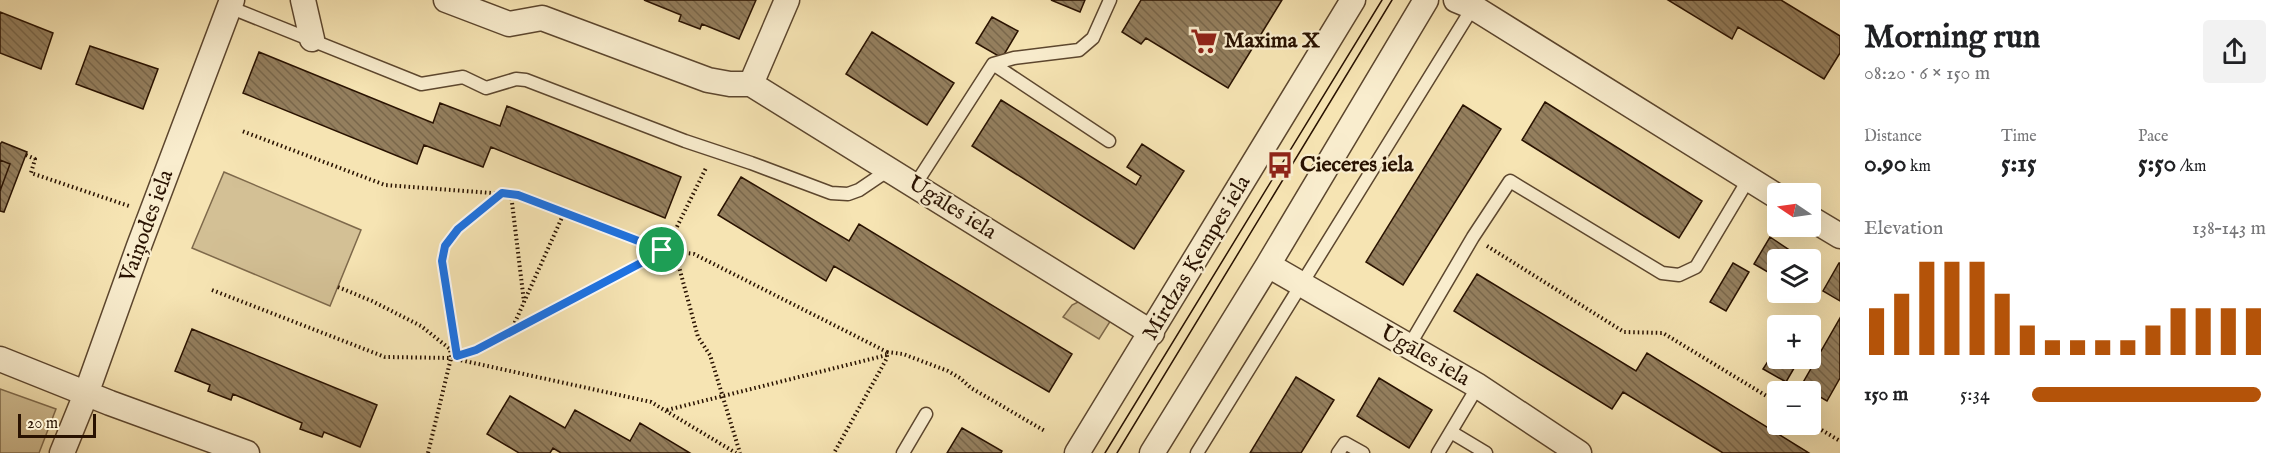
<!DOCTYPE html>
<html lang="en">
<head>
<meta charset="utf-8">
<style>
  :root { --surface:#fff; --page:#f2f2f2; --text:#202124; --muted:#757577; --accent:#b45309 }
  body { margin:0; font-family:"IM FELL English",serif; background:var(--page); color:var(--text); height:100vh; display:flex; flex-direction:column; font-size:22px; white-space:nowrap }
  * { box-sizing:border-box; margin:0 }
  p { font-size:20px; color:var(--muted) }
  .icon { flex:none; width:33px; height:33px; fill:none; stroke:currentColor; stroke-width:2; stroke-linecap:round; stroke-linejoin:round }
  .map { position:relative; flex:1; overflow:hidden }
  .drawer { display:flex; flex-direction:column; background:var(--surface); width:450px }
  .drawer>* { flex:none }
  .needle { width:39px; rotate:283deg }
  .tools { position:absolute; left:1767px; top:183px; display:grid; gap:12px }
  .tools a { display:grid; place-items:center; width:54px; height:54px; border-radius:6px; background:var(--surface); box-shadow:0 6px 24px #0002; font-size:30px }
  .scale { position:absolute; left:18px; bottom:15px; width:78px; box-sizing:border-box; padding-left:6px; border:3px solid #291201; border-top:0; font-size:16px; line-height:21px; white-space:nowrap; color:#291201; -webkit-text-stroke:4px #f9edce; paint-order:stroke }
  .pin { position:absolute; display:grid; place-items:center; width:51px; height:51px; color:#fff; margin:-26px; border:3px solid #fff; border-radius:50%; box-shadow:0 2px 6px #0007 }
  .round { display:grid; place-items:center; flex:none; width:63px; height:63px; border-radius:6px; background:var(--page) }
  .head { display:flex; align-items:center; justify-content:space-between; height:102px; padding:0 24px }
  h1 { font-size:33px; font-weight:700; line-height:45px }
  .stats { display:grid; grid-template-columns:repeat(3,1fr); gap:9px; height:102px; padding:6px 24px }
  .stats div { display:grid; align-content:center }
  .stats b { font-size:26px; font-weight:700 }
  .stats small { font-size:16px; font-weight:400 }
  .stats p { font-size:16px }
  .chart { height:168px; padding:12px 24px }
  .chart p { display:flex; justify-content:space-between }
  .chart svg { width:100%; height:108px; margin-top:6px; stroke:var(--accent); stroke-width:6 }
  ul { padding:0 24px; list-style:none; font-size:20px }
  li { display:grid; grid-template-columns:96px 72px 1fr; align-items:center; height:45px }
  li i { height:15px; border-radius:8px; background:var(--accent) }
  main { display:flex; flex:1; min-height:0 }
  .map>svg:first-child { display:block }
</style>
</head>
<body>
<main>
<div class="map">
<svg width="1840" height="453" viewBox="0 0 1840 453">
  <defs>
    <pattern id="building-back-hatch" width="6" height="6" patternUnits="userSpaceOnUse" patternTransform="scale(1.5)"><rect width="6" height="6" fill="#947f5e"/><path d="M-1 5l2 2M0 0l6 6M5-1l2 2" fill="none" stroke="#79674b"/></pattern>
  </defs>
  <rect width="100%" height="100%" fill="#f6e4b3"/>
  <filter id="stains"><feTurbulence type="fractalNoise" baseFrequency=".00333" numOctaves="4"/><feColorMatrix values="0 0 0 0 .2 0 0 0 0 .09 0 0 0 0 .02 0 0 0 .5 -.17"/></filter>
  <radialGradient id="worn" r=".72"><stop offset=".6" stop-color="#630" stop-opacity="0"/><stop offset="1" stop-color="#630" stop-opacity=".3"/></radialGradient>
  <path fill="#d3c095" stroke="#7e694b" stroke-width="1.5" d="M224 172 361 230 330 306 192 248Z
    M1078 302 1086 304 1111 320 1099 339 1063 317 1072 305Z
    M0 389 56 409 39 453H0Z"/>
  <path fill="url(#building-back-hatch)" stroke="#291201" stroke-width="1.5" d="M644 0H756L739 39 702 24 700 29 679 21 681 15Z
    M1051 0H1085L1080 12Z
    M1141 0H1282L1228 88 1146 38 1141 44 1122 32Z
    M1668 0H1781L1840 36V53L1824 79 1738 27 1732 39Z
    M0 12 53 33 41 69 0 53Z
    M992 17 1018 31 1002 58 976 43Z
    M872 32 954 83 927 125 846 74Z
    M90 46 158 69 143 109 76 84Z
    M259 52 433 123 440 103 500 126 507 106 681 177 665 218 491 147 483 167 424 145 417 164 243 93Z
    M1001 100 1136 185 1141 176 1127 167 1142 144 1184 171 1134 249 972 146Z
    M1545 102 1702 201 1679 238 1522 140Z
    M1463 105 1501 129 1403 285 1366 262Z
    M2 142 27 152 4 212 0 211V191L10 164 0 160V144Z
    M0 160 10 164 0 191Z
    M741 177 849 241 859 224 1072 354 1049 392 834 266 826 281 718 215Z
    M1770 237 1800 257 1799 260H1778V278L1754 264Z
    M1733 263 1749 272 1726 311 1710 302Z
    M1839 263H1840V301L1823 291Z
    M1477 274 1636 371 1647 353 1809 453H1723L1623 392 1612 409 1454 311Z
    M1840 318V378L1827 401 1801 386Z
    M192 329 377 405 360 447 324 432 322 437 300 429 302 423 233 394 231 400 208 391 210 385 175 371Z
    M1778 346V358H1800L1786 382 1763 369Z
    M1296 377 1334 400 1301 453H1250Z
    M1379 378 1432 410 1409 448 1357 416Z
    M510 396 565 428 575 410 630 441 640 423 690 453H561L553 448 550 453H519L487 434Z
    M962 428 1002 451 1001 453H947Z"/>
  <g fill="none" stroke-linecap="round" stroke-linejoin="round">
    <defs>
      <path id="service" d="M229 7 421 84 463 77 486 88 516 79 526 80 685 141 751 163 831 193 848 194 859 190 890 169
        M993 64 1014 58 1079 50 1093 38 1110 0
        M915 185 993 64 1109 141
        M1409 346 1473 237 1510 181 1662 273 1679 275 1696 267 1748 180
        M1451 432 1486 453
        M903 453 926 414
        M1197 453 1473 7
        M1338 453 1345 443 1363 453
        M1438 453 1478 386"/>
      <path id="minor" d="M303 0 312 39
        M446 0 509 24 542 18 708 80 730 84H751L1152 333
        M1456 0 1473 7 1778 197
        M751 84 787 0
        M1810 218 1840 236
        M1268 265 1478 386 1579 453
        M0 359 110 403 247 453
        M62 453 86 394 139 246 232 0
        M1077 453 1353 0
        M1152 453 1268 265 1426 0"/>
    </defs>
    <use href="#service" stroke="#5c462e" stroke-width="15"/>
    <use href="#minor" stroke="#5c462e" stroke-width="27"/>
    <path stroke="#291201" stroke-width="4" stroke-dasharray="1.5 3" stroke-linecap="butt" d="M26 155 35 159 31 173 129 206
      M511 194 524 302
      M1487 246 1624 332 1663 333 1778 403
      M662 250 694 254 887 352V358L834 453
      M665 251 706 168
      M675 252 698 337 710 355 740 453
      M338 287 372 301 421 326 450 349 451 358
      M212 290 385 357 451 358 476 350 656 255 662 250 518 195 385 185 242 131
      M511 331 564 213
      M887 352 903 354 948 371 960 378 971 388 1045 431
      M457 356 442 261 445 246 458 229 501 194
      M667 410 887 355
      M1810 423 1840 441
      M428 453 451 358 651 402 736 453"/>
    <use href="#service" stroke="#f9edce" stroke-width="12"/>
    <use href="#minor" stroke="#f9edce" stroke-width="24"/>
    <path stroke="#291201" stroke-width="1.5" d="M1105 453 1382 0
      M1117 453 1392 0"/>
  </g>
  <g fill="none" stroke-linecap="round" stroke-linejoin="round">
    <defs>
      <path id="route" d="M502 193 518 195 662 250 656 255 476 350 457 356 442 261 445 246 458 229Z"/>
    </defs>
    <use href="#route" stroke="#fff" stroke-width="12"/>
    <use href="#route" stroke="#1a73e8" stroke-width="8"/>
  </g>
  <defs>
    <symbol id="supermarket-bare" viewBox="-9 -9 18 18"><path d="M-6-5.5h2.5l.6 2H6L4.5 2H-2.5L-4.4-4H-6ZM-1.5 3.2a1.3 1.3 0 1 0 .1 0ZM3 3.2a1.3 1.3 0 1 0 .1 0Z" fill="#8f2418" stroke="#f9edce" stroke-width="2.5" paint-order="stroke"/></symbol>
    <symbol id="bus-bare" viewBox="-9 -9 18 18"><path d="M-5-6H5V4H4V6H2V4H-2V6H-4V4H-5ZM-3.5-4V0h7V-4ZM-3.5 1.2v1.5H-2V1.2ZM2 1.2v1.5H3.5V1.2Z" fill="#8f2418" stroke="#f9edce" stroke-width="2.5" paint-order="stroke"/></symbol>
  </defs>
  <g fill-rule="evenodd">
    <use href="#supermarket-bare" x="1185" y="22" width="38" height="38"/>
    <use href="#bus-bare" x="1261" y="146" width="38" height="38"/>
  </g>
  <g text-anchor="middle" dominant-baseline="central" stroke-width="4.5" stroke-linejoin="round" paint-order="stroke">
    <g font-size="22" font-weight="bold" fill="#291201" stroke="#f9edce" text-anchor="start">
      <text x="1224" y="41">Maxima X</text>
      <text x="1300" y="165">Cieceres iela</text>
    </g>
    <g font-size="22" fill="#291201" stroke="#f9edce">
      <text transform="translate(952 208) rotate(32)">Ugāles iela</text>
      <text transform="translate(147 226) rotate(-70)">Vaiņodes iela</text>
      <text transform="translate(1197 258) rotate(-59)">Mirdzas Ķempes iela</text>
      <text transform="translate(1425 356) rotate(30)">Ugāles iela</text>
    </g>
  </g>
  <rect width="100%" height="100%" filter="url(#stains)"/>
  <rect width="100%" height="100%" fill="url(#worn)"/>
</svg>
<div class="tools">
<a><svg class="needle" viewBox="-14 -14 28 28"><path d="M0-13l5 13h-10z" fill="#e53935"/><path d="M0 13l5-13h-10z" fill="#757577"/></svg></a>
<a><svg class="icon" aria-label="layers" viewBox="0 0 24 24"><path d="M12 4l9 5-9 5-9-5zM3 14l9 5 9-5"/></svg></a>
<a>+</a>
<a>−</a>
</div>
<div class="scale">20 m</div>
<div class="pin" style="left:662px;top:250px;background:#1e9e55"><svg class="icon" aria-label="arrive" viewBox="0 0 24 24"><path d="M6 21V4h12l-3 4 3 4H6"/></svg></div>
</div>
<section class="drawer">
<div class="head"><div><h1>Morning run</h1><p>08:20 · 6 × 150 m</p></div><a class="round"><svg class="icon" aria-label="share" viewBox="0 0 24 24"><path d="M12 15V3M7 8l5-5 5 5M5 13v7h14v-7"/></svg></a></div>
<div class="stats">
<div><p>Distance</p><b>0.90<small> km</small></b></div>
<div><p>Time</p><b>5:15</b></div>
<div><p>Pace</p><b>5:50<small> /km</small></b></div>
</div>
<div class="chart"><p><span>Elevation</span>138–143 m</p>
<svg viewBox="0 0 160 44" preserveAspectRatio="none"><path d="M5 44V25M15 44V19M25 44V6M35 44V6M45 44V6M55 44V19M65 44V32M75 44V38M85 44V38M95 44V38M105 44V38M115 44V32M125 44V25M135 44V25M145 44V25M155 44V25"/></svg>
</div>
<ul>
<li><b>150 m</b>5:34<i style="width:98%"></i></li>
</ul>
</section>
</main>
</body>
</html>
